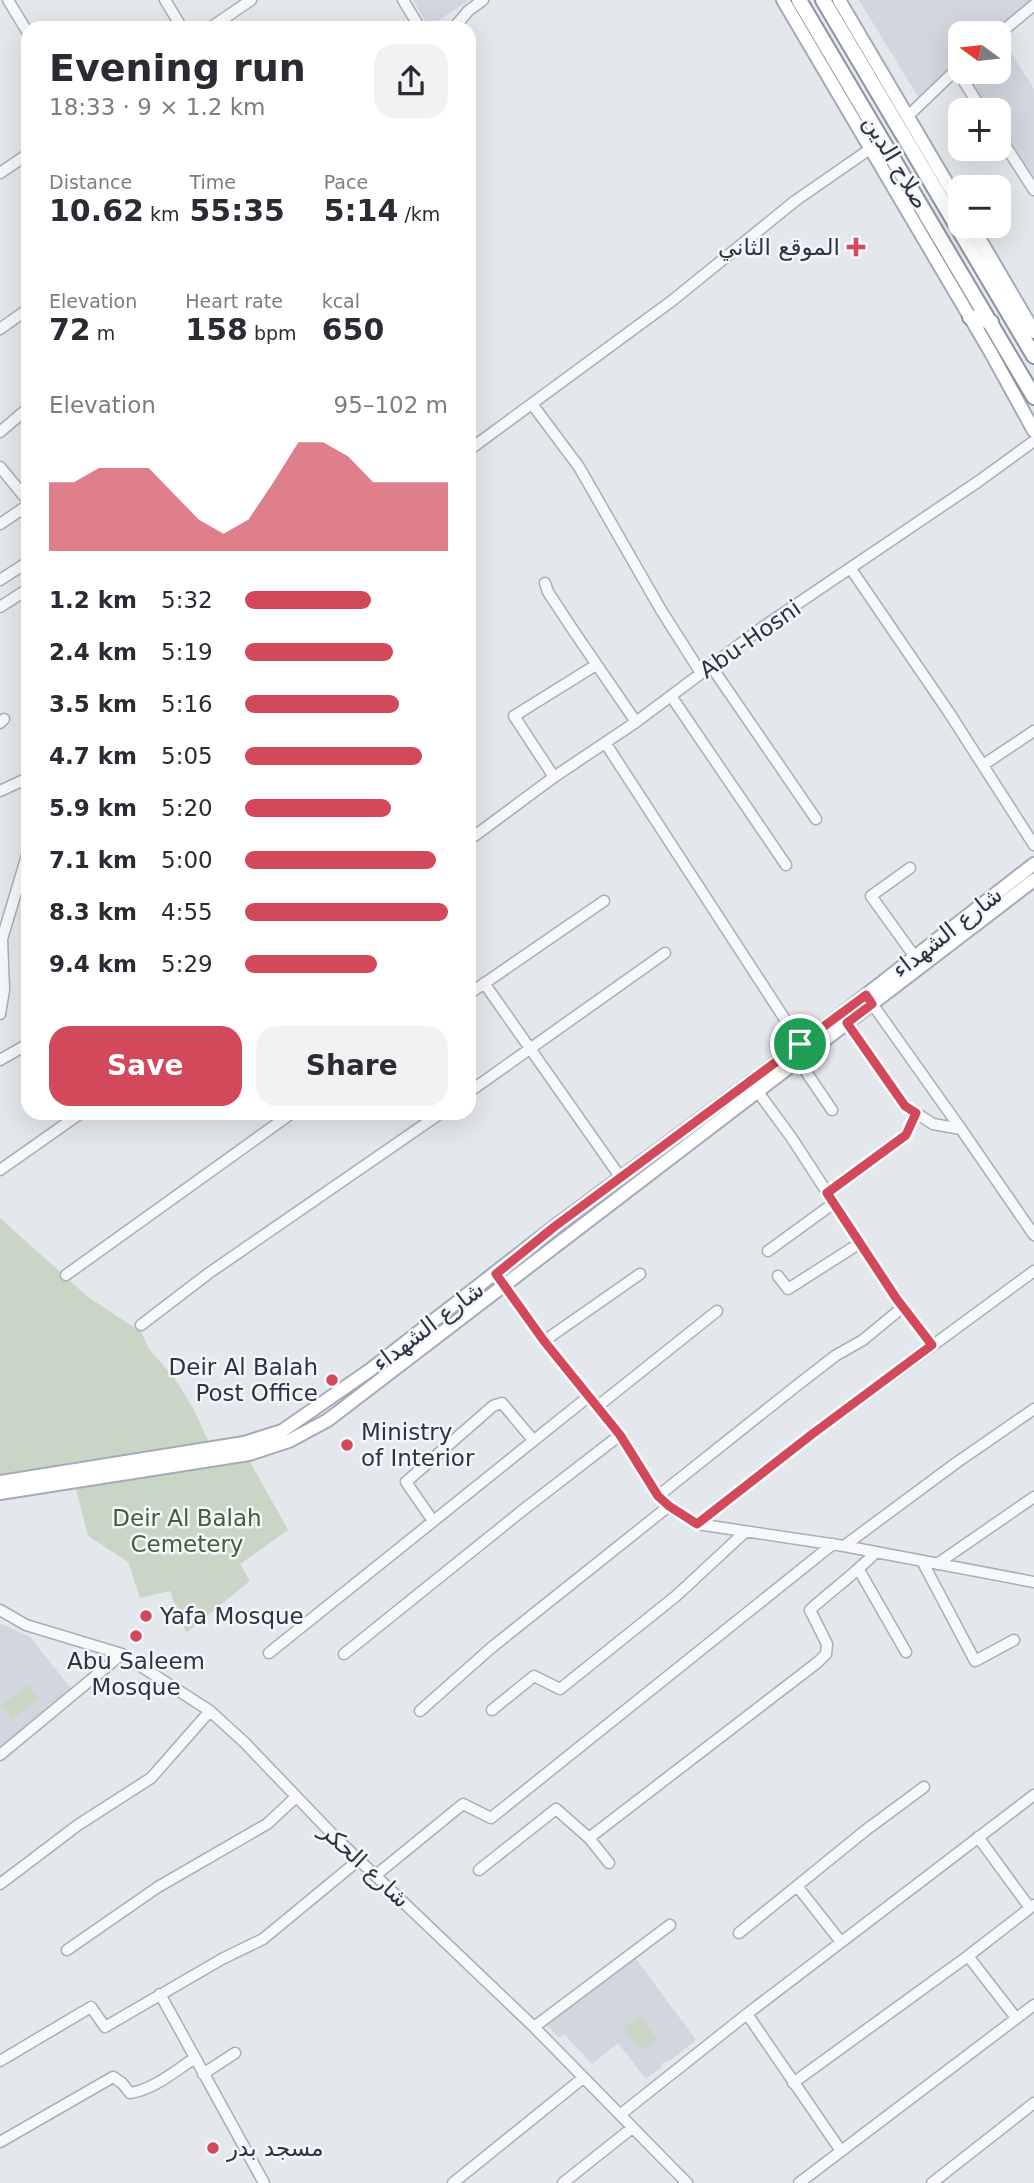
<!DOCTYPE html>
<html lang="en">
<head>
<meta charset="utf-8">
<style>
  :root { --surface:#fff; --page:#f2f2f3; --text:#2b2b33; --muted:#7c7c81; --accent:#d1495b }
  body { margin:0; font-family:"DejaVu Sans",Vazirmatn,sans-serif; background:var(--page); color:var(--text); height:100vh; display:flex; flex-direction:column; font-size:26px; white-space:nowrap }
  * { box-sizing:border-box; margin:0 }
  p { font-size:23px; color:var(--muted) }
  .icon { flex:none; width:38px; height:38px; fill:none; stroke:currentColor; stroke-width:2; stroke-linecap:round; stroke-linejoin:round }
  .map { position:relative; flex:1; overflow:hidden }
  .panel { position:absolute; left:21px; top:21px; width:455px; height:1099px; display:flex; flex-direction:column; background:var(--surface); border-radius:21px; box-shadow:0 7px 28px #0002 }
  .panel>* { flex:none }
  .needle { width:46px; rotate:285deg }
  .fabs { position:absolute; left:948px; top:21px; display:grid; gap:14px }
  .fabs a { display:grid; place-items:center; width:63px; height:63px; border-radius:14px; background:var(--surface); box-shadow:0 7px 28px #0002; font-size:35px }
  .pin { position:absolute; display:grid; place-items:center; width:60px; height:60px; color:#fff; margin:-30px; border:4px solid #fff; border-radius:50%; box-shadow:0 2px 7px #0007 }
  .round { display:grid; place-items:center; flex:none; width:74px; height:74px; border-radius:21px; background:var(--page) }
  .headline { display:flex; align-items:center; justify-content:space-between; height:119px; padding:0 28px }
  h1 { font-size:38px; font-weight:700; line-height:52px }
  .figures { display:grid; grid-template-columns:repeat(3,1fr); gap:10px; height:119px; padding:7px 28px }
  .figures div { display:grid; align-content:center }
  .figures b { font-size:30px; font-weight:700 }
  .figures small { font-size:19px; font-weight:400 }
  .figures p { font-size:19px }
  .chart { height:196px; padding:14px 28px }
  .chart p { display:flex; justify-content:space-between }
  .chart svg { width:100%; height:126px; margin-top:7px; fill:var(--accent); opacity:.7 }
  .cta { display:flex; gap:14px; margin-top:auto; padding:14px 28px }
  .cta a { flex:1; height:80px; border-radius:21px; background:var(--accent); color:#fff; font-size:28px; font-weight:700; line-height:80px; text-align:center }
  .cta a+a { background:var(--page); color:var(--text) }
  ul { padding:0 28px; list-style:none; font-size:23px }
  li { display:grid; grid-template-columns:112px 84px 1fr; align-items:center; height:52px }
  li i { height:18px; border-radius:9px; background:var(--accent) }
  .map>svg:first-child { display:block }
</style>
</head>
<body>
<div class="map">
<svg width="1034" height="2183" viewBox="0 0 1034 2183">
  <rect width="100%" height="100%" fill="#e4e7ec"/>
  <path fill="#d2d6de" fill-rule="evenodd" d="M413 0H469L429 27Z
    M859 0H1034V10L1004 41 1034 89V196L999 139V110H982L957 69 920 100ZM961 33H999V72H961Z
    M0 1623 30 1637 74 1692 0 1752Z
    M633 1955 696 2040 672 2059 661 2064 662 2067 646 2079 618 2043 592 2064 564 2034 559 2038 546 2024Z"/>
  <path fill="#c9d6c5" d="M0 1218 88 1297 141 1332 149 1349 175 1379 193 1408 211 1447 0 1479Z
    M249 1460 288 1530 240 1564 250 1581 186 1633 170 1591 140 1598 128 1562 88 1536 75 1485Z
    M28 1685 38 1699 12 1719 2 1705Z
    M640 2016 657 2039 640 2051 623 2027Z"/>
  <g fill="none" stroke-linecap="round" stroke-linejoin="round">
    <defs>
      <path id="minor" d="M8 0 28 33
        M165 0 182 28
        M403 0 420 28
        M210 28 251 0
        M454 28 468 11 483 0
        M999 34 1034 5
        M956 69 982 110
        M908 116 961 65
        M999 136 1034 190
        M0 173 28 154
        M0 329 28 309
        M532 404 579 467 661 610 701 673
        M0 432 28 408
        M469 450 673 300 795 201 870 149
        M0 467 28 501
        M0 524 28 505
        M851 569 948 711 1034 845
        M0 580 28 562
        M545 583 548 592 573 630 636 722
        M0 607 28 589
        M711 666 816 819
        M671 696 786 865
        M0 723 4 719
        M606 744 801 1044
        M983 765 1034 731
        M554 777 514 716 596 665
        M0 791 28 778
        M469 840 554 777 636 722 763 627 979 481 1034 441
        M910 868 871 896 915 957
        M484 983 621 1178
        M469 994 604 901
        M868 998 961 1129
        M0 1014 4 990 2 939 28 852
        M847 1023 905 1106 933 1124 961 1129 1034 1235
        M0 1060 28 1044
        M798 1060 832 1110
        M755 1088 791 1137 896 1298 932 1345
        M469 1092 665 953
        M0 1170 81 1113
        M827 1193 906 1135 916 1113
        M768 1251 834 1203
        M496 1274 544 1341 620 1435 658 1496 669 1506 697 1524 844 1546 1034 1582
        M66 1275 292 1113
        M778 1276 788 1289 860 1243
        M141 1325 209 1273 441 1113
        M544 1341 640 1274
        M598 1406 717 1311
        M658 1496 795 1387 835 1356 863 1340 903 1307
        M433 1521 406 1482 493 1406 502 1403 533 1440
        M697 1524 811 1435 1034 1271
        M844 1546 956 1463 1034 1409
        M922 1561 975 1661 1014 1640
        M937 1564 1034 1497
        M859 1570 906 1652
        M0 1610 26 1625 122 1654 210 1711 244 1742 337 1839 534 2027 687 2183
        M269 1653 588 1397
        M344 1654 523 1510 620 1435
        M492 1710 534 1676 560 1689 676 1596 745 1532
        M420 1711 491 1648 669 1506
        M0 1755 122 1654
        M978 1837 1030 1908
        M589 1838 609 1863
        M479 1870 556 1809 589 1838 818 1662 826 1654 827 1644 810 1610C832 1590 856 1573 876 1552
        M376 1875 463 1804 491 1818 833 1544
        M0 1884 78 1825 151 1778 210 1711
        M797 1886 841 1942
        M739 1933 866 1830 924 1787
        M67 1950 158 1887 267 1824 295 1798
        M968 1956 1016 2018
        M160 1994 264 2183
        M747 2014 841 2151
        M534 2027 670 1925
        M0 2061 91 2007 105 2027 222 1959 263 1939 360 1859
        M203 2074 235 2053
        M793 2083 968 1956 1034 1905
        M621 2114 747 2014 1034 1795
        M0 2142 113 2077 122 2083 130 2093C153 2090 175 2071 195 2058
        M453 2183 583 2078
        M563 2183 632 2128
        M799 2183 1034 2005
        M932 2183 1034 2103"/>
      <path id="major" d="M783 0 990 351 1034 431
        M839 0 961 207
        M972 226 1034 332
        M0 1482 244 1443 282 1431 370 1370 554 1227 830 1023 1034 864
        M0 1493 249 1454 289 1441 328 1420 1034 880"/>
      <path id="highway" d="M799 0 1034 397
        M823 0 1034 356
        M970 317 991 322"/>
    </defs>
    <use href="#minor" stroke="#a9aeb7" stroke-width="13"/>
    <use href="#major" stroke="#a3abb8" stroke-width="16"/>
    <use href="#highway" stroke="#8b94a3" stroke-width="18"/>
    <use href="#minor" stroke="#f7f8fa" stroke-width="10"/>
    <use href="#major" stroke="#fff" stroke-width="12"/>
    <use href="#highway" stroke="#fff" stroke-width="14"/>
  </g>
  <g fill="none" stroke-linecap="round" stroke-linejoin="round">
    <defs>
      <path id="route" d="M866 995 872 1004 847 1023 905 1106 916 1113 906 1135 827 1193 896 1298 932 1345 811 1435 697 1524 669 1506 658 1496 620 1435 544 1341 496 1274 554 1227Z"/>
    </defs>
    <use href="#route" stroke="#fff" stroke-width="14"/>
    <use href="#route" stroke="#d1495b" stroke-width="9"/>
  </g>
  <g fill="#d1495b" stroke="#f4f6f9" stroke-width="2.5">
    <path d="M852.5 236.5h7v7h7v7h-7v7h-7v-7h-7v-7h7z"/>
    <circle cx="332" cy="1380" r="7"/>
    <circle cx="347" cy="1445" r="7"/>
    <circle cx="146" cy="1616" r="7"/>
    <circle cx="136" cy="1636" r="7"/>
    <circle cx="213" cy="2148" r="7"/>
  </g>
  <g text-anchor="middle" dominant-baseline="central" stroke-width="5" stroke-linejoin="round" paint-order="stroke">
    <g font-size="23" fill="#2b3445" stroke="#f4f6f9">
      <text transform="translate(896 162) rotate(59)">صلاح الدين</text>
      <text transform="translate(750 639) rotate(-35)">Abu-Hosni</text>
      <text transform="translate(947 932) rotate(-38)">شارع الشهداء</text>
      <text transform="translate(428 1326) rotate(-37)">شارع الشهداء</text>
      <text transform="translate(365 1865) rotate(43)">شارع الحكر</text>
    </g>
    <g font-size="23" fill="#2b3445" stroke="#f4f6f9" text-anchor="start">
      <text x="840" y="247" text-anchor="end">الموقع الثاني</text>
      <text x="318" y="1367" text-anchor="end">Deir Al Balah<tspan x="318" dy="26">Post Office</tspan></text>
      <text x="361" y="1432">Ministry<tspan x="361" dy="26">of Interior</tspan></text>
      <text x="160" y="1616">Yafa Mosque</text>
      <text x="136" y="1661" text-anchor="middle">Abu Saleem<tspan x="136" dy="26">Mosque</tspan></text>
      <text x="227" y="2148">مسجد بدر</text>
    </g>
    <g font-size="23" fill="#3f6138" stroke="#f4f6f9">
      <text x="187" y="1518">Deir Al Balah<tspan x="187" dy="26">Cemetery</tspan></text>
    </g>
  </g>
</svg>
<div class="fabs">
<a><svg class="needle" viewBox="-14 -14 28 28"><path d="M0-13l5 13h-10z" fill="#e53935"/><path d="M0 13l5-13h-10z" fill="#7c7c81"/></svg></a>
<a>+</a>
<a>−</a>
</div>
<div class="pin" style="left:800px;top:1044px;background:#1e9e55"><svg class="icon" aria-label="arrive" viewBox="0 0 24 24"><path d="M6 21V4h12l-3 4 3 4H6"/></svg></div>
<section class="panel">
<div class="headline"><div><h1>Evening run</h1><p>18:33 · 9 × 1.2 km</p></div><a class="round"><svg class="icon" aria-label="share" viewBox="0 0 24 24"><path d="M12 15V3M7 8l5-5 5 5M5 13v7h14v-7"/></svg></a></div>
<div class="figures">
<div><p>Distance</p><b>10.62<small> km</small></b></div>
<div><p>Time</p><b>55:35</b></div>
<div><p>Pace</p><b>5:14<small> /km</small></b></div>
</div>
<div class="figures">
<div><p>Elevation</p><b>72<small> m</small></b></div>
<div><p>Heart rate</p><b>158<small> bpm</small></b></div>
<div><p>kcal</p><b>650</b></div>
</div>
<div class="chart"><p><span>Elevation</span>95–102 m</p>
<svg viewBox="0 0 160 44" preserveAspectRatio="none"><path d="M0 44V20L10 20L20 15L30 15L40 15L50 24L60 33L70 38L80 33L90 20L100 6L110 6L120 11L130 20L140 20L150 20L160 20V44z"/></svg>
</div>
<ul>
<li><b>1.2 km</b>5:32<i style="width:62%"></i></li>
<li><b>2.4 km</b>5:19<i style="width:73%"></i></li>
<li><b>3.5 km</b>5:16<i style="width:76%"></i></li>
<li><b>4.7 km</b>5:05<i style="width:87%"></i></li>
<li><b>5.9 km</b>5:20<i style="width:72%"></i></li>
<li><b>7.1 km</b>5:00<i style="width:94%"></i></li>
<li><b>8.3 km</b>4:55<i style="width:100%"></i></li>
<li><b>9.4 km</b>5:29<i style="width:65%"></i></li>
</ul>
<div class="cta"><a>Save</a><a>Share</a></div>
</section>
</div>
</body>
</html>
